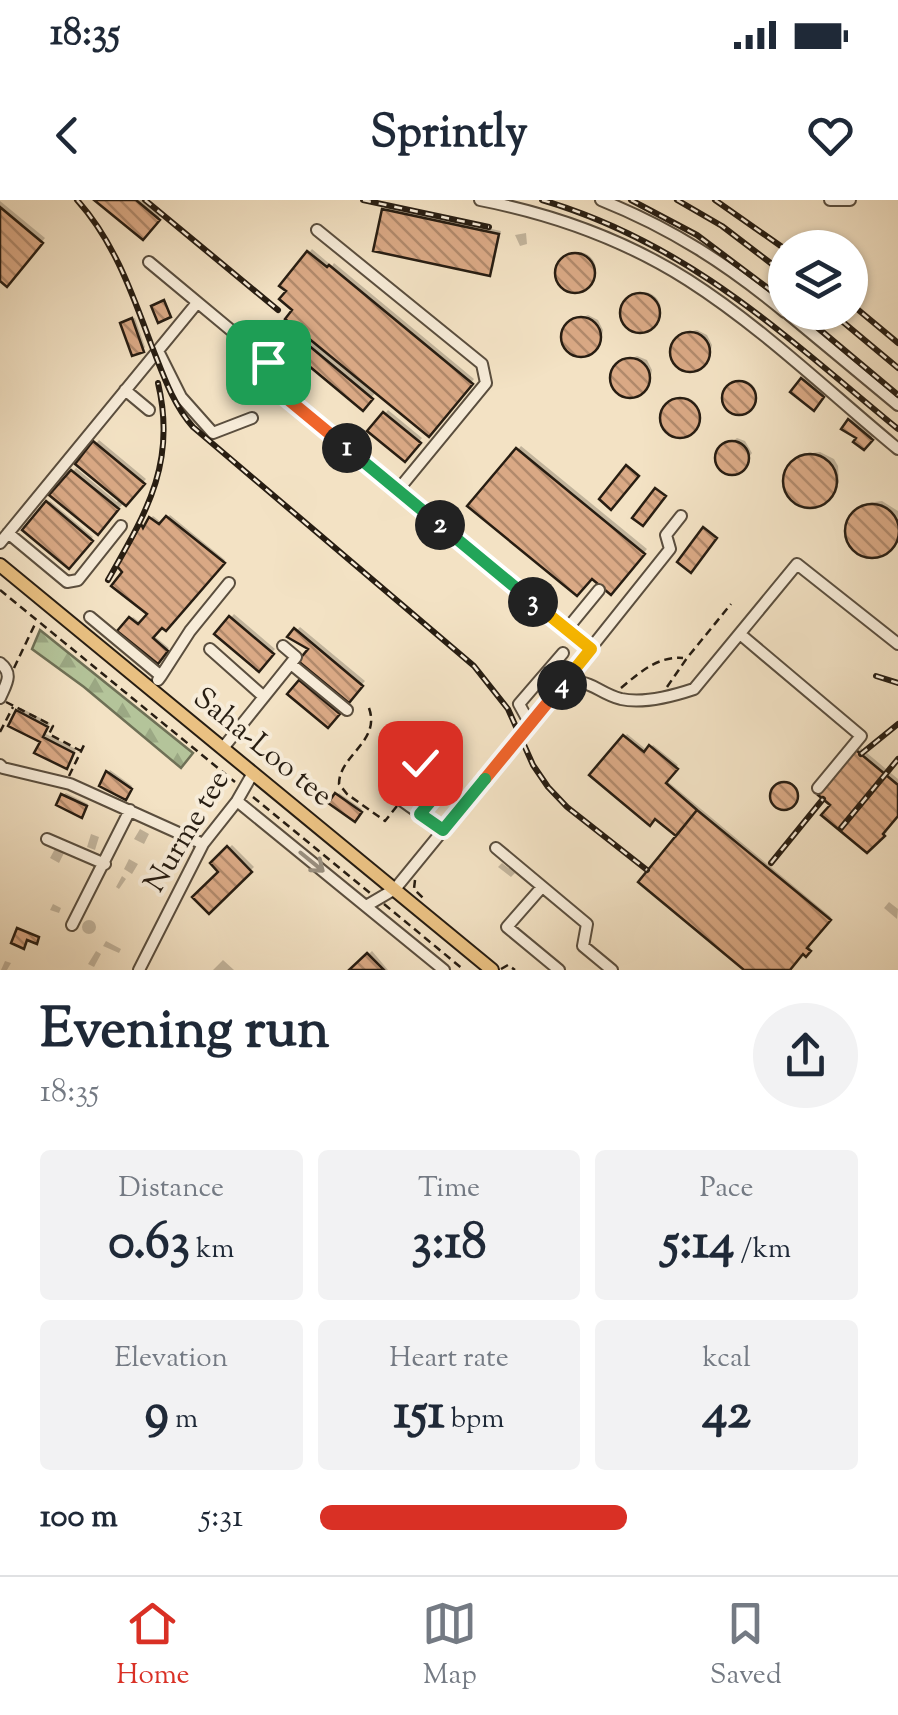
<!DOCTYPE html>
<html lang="en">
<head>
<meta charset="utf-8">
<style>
  :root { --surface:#fff; --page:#f2f2f3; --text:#1f2937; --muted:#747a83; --line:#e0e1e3; --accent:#d93025 }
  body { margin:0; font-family:"Sorts Mill Goudy",serif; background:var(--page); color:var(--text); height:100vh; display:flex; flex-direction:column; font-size:38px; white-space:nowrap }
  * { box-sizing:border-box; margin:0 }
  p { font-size:32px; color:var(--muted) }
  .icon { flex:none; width:55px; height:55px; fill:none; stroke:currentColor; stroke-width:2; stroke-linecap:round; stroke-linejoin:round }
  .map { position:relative; height:770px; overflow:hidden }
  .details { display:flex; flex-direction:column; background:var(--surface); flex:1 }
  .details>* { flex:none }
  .fabs { position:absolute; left:768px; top:30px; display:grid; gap:20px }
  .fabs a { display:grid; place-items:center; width:100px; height:100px; border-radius:50%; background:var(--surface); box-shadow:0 2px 8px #0004; font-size:50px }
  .pin { position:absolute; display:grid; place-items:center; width:85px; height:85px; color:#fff; margin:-42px; border-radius:20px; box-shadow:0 5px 15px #0006 }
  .km { position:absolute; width:50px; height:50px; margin:-25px; border-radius:50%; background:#222; color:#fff; font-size:28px; line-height:50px; text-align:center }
  .round { display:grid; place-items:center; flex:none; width:105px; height:105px; border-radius:52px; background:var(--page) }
  .headline { display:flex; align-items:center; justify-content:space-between; height:170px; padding:0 40px }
  h1 { font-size:55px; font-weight:700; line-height:75px }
  .stats { display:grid; grid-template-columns:repeat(3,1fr); gap:15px; height:170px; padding:10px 40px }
  .stats div { display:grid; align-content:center; border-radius:10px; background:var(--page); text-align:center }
  .stats b { font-size:50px; font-weight:700 }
  .stats small { font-size:28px; font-weight:400 }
  .stats p { font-size:28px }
  ul { padding:0 40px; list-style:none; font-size:32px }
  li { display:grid; grid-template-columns:160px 120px 1fr; align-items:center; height:75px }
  li i { height:25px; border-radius:12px; background:var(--accent) }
  .status { display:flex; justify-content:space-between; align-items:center; height:70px; padding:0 50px; background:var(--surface); direction:ltr }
  .status svg { height:28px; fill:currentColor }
  header { display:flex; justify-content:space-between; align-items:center; height:130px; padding:0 40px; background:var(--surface); font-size:45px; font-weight:700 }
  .menu { display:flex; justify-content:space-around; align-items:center; height:140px; border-top:2px solid var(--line); background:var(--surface); font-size:28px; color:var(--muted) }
  .menu a { display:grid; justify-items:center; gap:5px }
  .menu .on { color:var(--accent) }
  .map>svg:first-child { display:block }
</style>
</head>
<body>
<div class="status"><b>18:35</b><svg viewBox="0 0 49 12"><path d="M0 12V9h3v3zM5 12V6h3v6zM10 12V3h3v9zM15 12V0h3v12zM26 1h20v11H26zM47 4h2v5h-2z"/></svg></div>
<header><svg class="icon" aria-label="back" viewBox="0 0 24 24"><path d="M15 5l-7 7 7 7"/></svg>Sprintly<svg class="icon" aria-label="heart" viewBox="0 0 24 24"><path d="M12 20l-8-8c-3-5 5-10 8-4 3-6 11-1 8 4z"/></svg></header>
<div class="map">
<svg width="898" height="770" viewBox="0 0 898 770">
  <defs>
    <pattern id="forest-firs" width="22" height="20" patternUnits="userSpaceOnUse" patternTransform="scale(2.5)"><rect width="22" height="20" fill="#b4c49a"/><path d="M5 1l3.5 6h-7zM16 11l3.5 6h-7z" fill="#9ba884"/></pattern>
    <pattern id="building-back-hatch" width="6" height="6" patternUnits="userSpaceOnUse" patternTransform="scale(2.5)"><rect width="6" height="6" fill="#daa985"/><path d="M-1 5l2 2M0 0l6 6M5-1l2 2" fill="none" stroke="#b1896b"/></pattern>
  </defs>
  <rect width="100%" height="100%" fill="#f3e2c4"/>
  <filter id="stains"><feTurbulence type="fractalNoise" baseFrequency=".002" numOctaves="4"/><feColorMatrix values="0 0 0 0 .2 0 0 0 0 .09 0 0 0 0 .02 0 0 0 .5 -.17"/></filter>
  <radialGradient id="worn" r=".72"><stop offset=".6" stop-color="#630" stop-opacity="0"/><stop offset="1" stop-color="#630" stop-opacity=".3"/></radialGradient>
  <path fill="url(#forest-firs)" stroke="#6e7056" stroke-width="2.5" d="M40 430 193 553 181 568 84 487 32 449Z"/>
  <path fill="#0003" d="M98 0H144L161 15 143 37Z
    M0 1 45 38 6 84 0 78Z
    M388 7 501 31 493 69 489 73 384 10Z
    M526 33 527 44 520 46 515 35Z
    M312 49 332 66 334 63 474 179 428 234 377 191 363 207 277 136 296 110 289 91 282 85Z
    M560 70a18 18 0 1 1 36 0a18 18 0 1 1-36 0Z
    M625 110a18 18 0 1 1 36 0a18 18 0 1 1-36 0Z
    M588 115 598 120 603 130 601 141 582 154 567 148 564 137 572 122Z
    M135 118 145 147 143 150 125 121Z
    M697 130 707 135 712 145 710 155 691 169 681 167 673 153 685 133Z
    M637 156 647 160 652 170 650 181 632 195 617 189 613 178 621 163Z
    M805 178 825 194 813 207 794 192Z
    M725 196a16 16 0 1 1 32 0a16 16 0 1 1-32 0Z
    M664 215a18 18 0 1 1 36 0a18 18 0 1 1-36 0Z
    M388 210 422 238 405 258 371 230Z
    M852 219 873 236 863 247 860 238 844 228Z
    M737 238 745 241 752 253 740 271 730 273 721 268 717 259 719 250Z
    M99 240 146 279 97 332 53 295 76 268 117 302 120 298 78 264Z
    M521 246 647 349 611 392 592 376 471 306Z
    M820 252 834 259 838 266 839 283 821 304 805 306 789 293 787 274 805 254Z
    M50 301 93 337 69 365 26 329Z
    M882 301 898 311V337L883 353 868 355 851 343 849 324 867 303Z
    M170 315 225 360 168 426 162 424 153 435 169 448 158 461 121 431 133 417 142 424 150 414 120 366 151 318 153 316 162 323Z
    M234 414 275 449 258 468 217 434Z
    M300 427 365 481 348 500 311 449 291 436Z
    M304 478 342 509 328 525 291 494Z
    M21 508 50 523 44 533 76 549 70 562 43 541 18 512Z
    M627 534 648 551 653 545 678 565 666 580 831 717 808 745 811 748 806 754 803 751 787 770H748L679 635 593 575Z
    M861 548 898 579V613L884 630 887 632 867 650 834 604 822 594Z
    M412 563 436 583 421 601 397 581Z
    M110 570 132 586 128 594 108 573Z
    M773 595a13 13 0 1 1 26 0a13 13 0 1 1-26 0Z
    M66 593 88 604 84 612 63 595Z
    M339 593 362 609 355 618 332 603Z
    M140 629 149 634 144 644 134 639Z
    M91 634 99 637 95 650 87 647Z
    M57 645 66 649 59 663 50 658Z
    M232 645 254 667 209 711 222 672 213 663Z
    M172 651 180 654 177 660 169 656Z
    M129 659 138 664 132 674 124 669Z
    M502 663 515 673 511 677 498 667Z
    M122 676 126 679 119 689 116 687Z
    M889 702 898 709 897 719 884 708Z
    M53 704 61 708 59 713 50 710Z
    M82 727a7 7 0 1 1 14 0a7 7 0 1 1-14 0Z
    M106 741 121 749 119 753 103 746Z
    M96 751 101 754 94 767 88 764Z
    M372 751 388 770H352Z
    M223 760 234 770H213Z
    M5 761 11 763 7 770H1Z"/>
  <path fill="url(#building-back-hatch)" stroke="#271d12" stroke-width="2.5" d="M94 0H136L160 20 143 40Z
    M0 7 43 43 7 87 0 81Z
    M382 9 499 34 490 76 373 51Z
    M307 51 327 67 329 65 473 184 429 237 285 119 292 110 279 99 286 91 279 86Z
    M555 73a20 20 0 1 1 40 0a20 20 0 1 1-40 0Z
    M620 113a20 20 0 1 1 40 0a20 20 0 1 1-40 0Z
    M164 100 171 117 158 123 151 106Z
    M561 137a20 20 0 1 1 40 0a20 20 0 1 1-40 0Z
    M132 118 144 152 132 156 120 123Z
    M283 124 373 199 363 211 273 136Z
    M670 152a20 20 0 1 1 40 0a20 20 0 1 1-40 0Z
    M610 178a20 20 0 1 1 40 0a20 20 0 1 1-40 0Z
    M801 178 824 197 814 211 790 192Z
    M722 198a17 17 0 1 1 34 0a17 17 0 1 1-34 0Z
    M660 218a20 20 0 1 1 40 0a20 20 0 1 1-40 0Z
    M383 212 421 243 405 262 367 231Z
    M848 219 873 240 864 250 853 242 856 238 841 229Z
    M715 258a17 17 0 1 1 34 0a17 17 0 1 1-34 0Z
    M93 241 145 284 126 306 75 264Z
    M516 248 645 354 611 395 592 379 577 396 467 306Z
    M783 281a27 27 0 1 1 54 0a27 27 0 1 1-54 0Z
    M626 265 639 276 611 310 599 299Z
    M71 270 119 309 98 335 49 295Z
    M655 288 666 296 643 326 632 318Z
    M46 301 93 341 69 369 22 330Z
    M845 331a27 27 0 1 1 54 0a27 27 0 1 1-54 0Z
    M166 316 225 363 166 431 162 428 153 438 168 451 158 464 117 431 129 417 138 424 147 414 111 386 122 372 117 366 141 324 143 328 149 317 159 324Z
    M703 327 717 338 691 373 677 362Z
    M229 416 274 454 259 472 214 434Z
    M294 428 363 486 349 503 298 461 308 449 287 437Z
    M299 480 340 514 328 528 287 494Z
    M16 510 48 527 43 537 74 553 67 569 34 553 40 542 8 526Z
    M623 535 644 552 649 545 678 569 666 583 697 610 676 636 655 619 650 626 589 575Z
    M856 550 898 585V616L883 634 885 636 867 653 821 615 830 605 818 595Z
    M408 564 436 587 421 604 393 581Z
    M106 571 132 589 126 600 99 586Z
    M770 596a14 14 0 1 1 28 0a14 14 0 1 1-28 0Z
    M335 593 362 612 355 622 328 603Z
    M61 594 87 606 82 618 56 605Z
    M697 610 831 720 807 748 811 751 806 757 803 754 790 770H744L638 682Z
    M227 646 252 672 209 714 192 697 218 672 210 663Z
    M17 728 39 737 37 744 27 740 24 749 11 743Z
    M367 753 384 770H349Z"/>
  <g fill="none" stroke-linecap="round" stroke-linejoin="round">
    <defs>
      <path id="minor" d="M480 0C552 14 625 40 688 80 763 128 829 192 898 249
        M601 0C671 28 727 64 785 112
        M830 0H850
        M317 30 482 164 486 183 398 290
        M149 62 268 161 278 191 591 449
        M786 112 898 205
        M158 151 181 197 213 233 252 218
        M125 190 149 210
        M8 333 67 382 78 380 121 326
        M0 343 197 103
        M90 417 161 476 158 480
        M567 429 599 390
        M740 434 861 536 818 588
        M210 449 264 497
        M0 463C14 474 6 484 0 498
        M291 464 347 510
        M161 476 190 431 229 383
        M563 483 670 349 666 335 681 316
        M530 524 519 504 563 453
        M223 548 296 457 283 446
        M0 565 3 568 70 584 203 644
        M394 595 443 630
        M237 601 444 770
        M47 639 105 664
        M496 648 587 724 583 746 612 770
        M542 687 507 727 559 770
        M366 706 395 689 560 487C589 474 594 492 621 499 643 504 673 496 694 489L797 364 898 444
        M72 725 130 610
        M139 770 203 644 237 601 253 573"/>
      <path id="major" d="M0 365 492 770"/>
    </defs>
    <use href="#minor" stroke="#5a4e3e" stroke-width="14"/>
    <use href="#major" stroke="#271d12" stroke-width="16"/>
    <path stroke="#271d12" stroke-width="2.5" stroke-dasharray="8 5" stroke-linecap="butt" d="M0 390 235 582
      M14 468 36 422
      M667 487 687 458 731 404
      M621 488C640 472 658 456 683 458
      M6 502 53 526 49 534 81 551
      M369 508C381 542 339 555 339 584L347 594 385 621 397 606
      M0 532 13 507
      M421 563 440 584 427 606
      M69 576 86 541
      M253 597 370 693
      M415 680 414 689 423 698
      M384 704 464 770
      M501 769 508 765 515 770"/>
    <use href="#minor" stroke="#f7ecd9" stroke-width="10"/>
    <use href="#major" stroke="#eac182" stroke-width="12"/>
    <defs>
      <path id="rail" d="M77 0C114 41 132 93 151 144 163 174 172 203 193 227L474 466 508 509 533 565 548 587 567 607 647 670
        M145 0 278 110
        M363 0 489 27
        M542 0C688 43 784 135 898 229
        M631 0 697 35 785 101
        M677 0 722 26 785 74
        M715 0 785 49
        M850 103 898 143
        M799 112 898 195
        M831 112 898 168
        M108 380C146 313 177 263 158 183
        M876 476 898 483
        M861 554 898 524
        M841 628 898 559
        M771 663 823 599"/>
    </defs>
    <use href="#rail" stroke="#271d12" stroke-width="6"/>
    <use href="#rail" stroke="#f7ecd9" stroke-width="2.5" stroke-dasharray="8" stroke-linecap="butt"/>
  </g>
  <defs><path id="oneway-shaft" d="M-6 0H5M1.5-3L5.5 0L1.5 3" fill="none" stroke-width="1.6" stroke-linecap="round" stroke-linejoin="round" transform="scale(2.5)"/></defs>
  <use stroke="#998f7f" href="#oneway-shaft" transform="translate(312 662) rotate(39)"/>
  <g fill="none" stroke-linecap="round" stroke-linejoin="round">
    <defs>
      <path id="split-1" d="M268 162 278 191 347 248"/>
      <path id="split-2" d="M347 248 440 325"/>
      <path id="split-3" d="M440 325 533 402"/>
      <path id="split-4" d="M533 402 591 449 562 485"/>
      <path id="split-5" d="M485 579 562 485"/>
      <path id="split-6" d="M436 595 420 614 443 630 485 579"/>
      <path id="split-7" d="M420 563 440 584 436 595"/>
    </defs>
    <use href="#split-1" stroke="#fff" stroke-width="20"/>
    <use href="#split-2" stroke="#fff" stroke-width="20"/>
    <use href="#split-3" stroke="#fff" stroke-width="20"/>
    <use href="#split-4" stroke="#fff" stroke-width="20"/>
    <use href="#split-5" stroke="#fff" stroke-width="20"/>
    <use href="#split-6" stroke="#fff" stroke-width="20"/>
    <use href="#split-7" stroke="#fff" stroke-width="20"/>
    <use href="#split-1" stroke="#f0652b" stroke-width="12"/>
    <use href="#split-2" stroke="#22a559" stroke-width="12"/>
    <use href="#split-3" stroke="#22a559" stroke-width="12"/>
    <use href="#split-4" stroke="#f5b400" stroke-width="12"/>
    <use href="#split-5" stroke="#f0652b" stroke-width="12"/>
    <use href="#split-6" stroke="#22a559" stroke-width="12"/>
    <use href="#split-7" stroke="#f5b400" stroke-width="12"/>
  </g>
  <g text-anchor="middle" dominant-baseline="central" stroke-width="8" stroke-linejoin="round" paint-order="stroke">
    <g font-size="30" fill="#271d12" stroke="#f7ecd9">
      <text transform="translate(262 548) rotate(39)">Saha-Loo tee</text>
      <text transform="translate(188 632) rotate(-59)">Nurme tee</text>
    </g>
  </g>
  <rect width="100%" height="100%" filter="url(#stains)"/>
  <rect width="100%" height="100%" fill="url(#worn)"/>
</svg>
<div class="fabs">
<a><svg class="icon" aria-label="layers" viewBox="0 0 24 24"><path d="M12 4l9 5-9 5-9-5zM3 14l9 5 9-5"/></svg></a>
</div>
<div class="pin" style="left:268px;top:162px;background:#1e9e55"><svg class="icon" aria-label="arrive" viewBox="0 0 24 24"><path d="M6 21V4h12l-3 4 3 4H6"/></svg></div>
<div class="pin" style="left:420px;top:563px;background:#d93025"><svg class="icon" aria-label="check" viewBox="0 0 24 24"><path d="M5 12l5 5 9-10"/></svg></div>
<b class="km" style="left:347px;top:248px">1</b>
<b class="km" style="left:440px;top:325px">2</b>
<b class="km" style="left:533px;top:402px">3</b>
<b class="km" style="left:562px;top:485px">4</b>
</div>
<section class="details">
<div class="headline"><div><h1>Evening run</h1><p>18:35</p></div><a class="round"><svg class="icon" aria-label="share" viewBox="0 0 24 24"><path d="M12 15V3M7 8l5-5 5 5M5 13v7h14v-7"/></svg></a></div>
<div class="stats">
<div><p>Distance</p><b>0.63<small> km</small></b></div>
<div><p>Time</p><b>3:18</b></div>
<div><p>Pace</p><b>5:14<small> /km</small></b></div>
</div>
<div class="stats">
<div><p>Elevation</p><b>9<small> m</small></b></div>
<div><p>Heart rate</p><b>151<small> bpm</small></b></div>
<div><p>kcal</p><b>42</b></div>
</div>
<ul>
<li><b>100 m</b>5:31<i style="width:57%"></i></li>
</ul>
</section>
<nav class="menu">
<a class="on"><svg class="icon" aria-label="home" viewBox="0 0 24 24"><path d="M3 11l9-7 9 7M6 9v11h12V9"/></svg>Home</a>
<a><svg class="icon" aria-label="map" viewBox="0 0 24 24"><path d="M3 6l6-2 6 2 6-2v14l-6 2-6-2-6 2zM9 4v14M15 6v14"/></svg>Map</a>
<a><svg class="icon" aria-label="saved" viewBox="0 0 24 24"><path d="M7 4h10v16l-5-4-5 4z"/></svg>Saved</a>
</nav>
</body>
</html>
